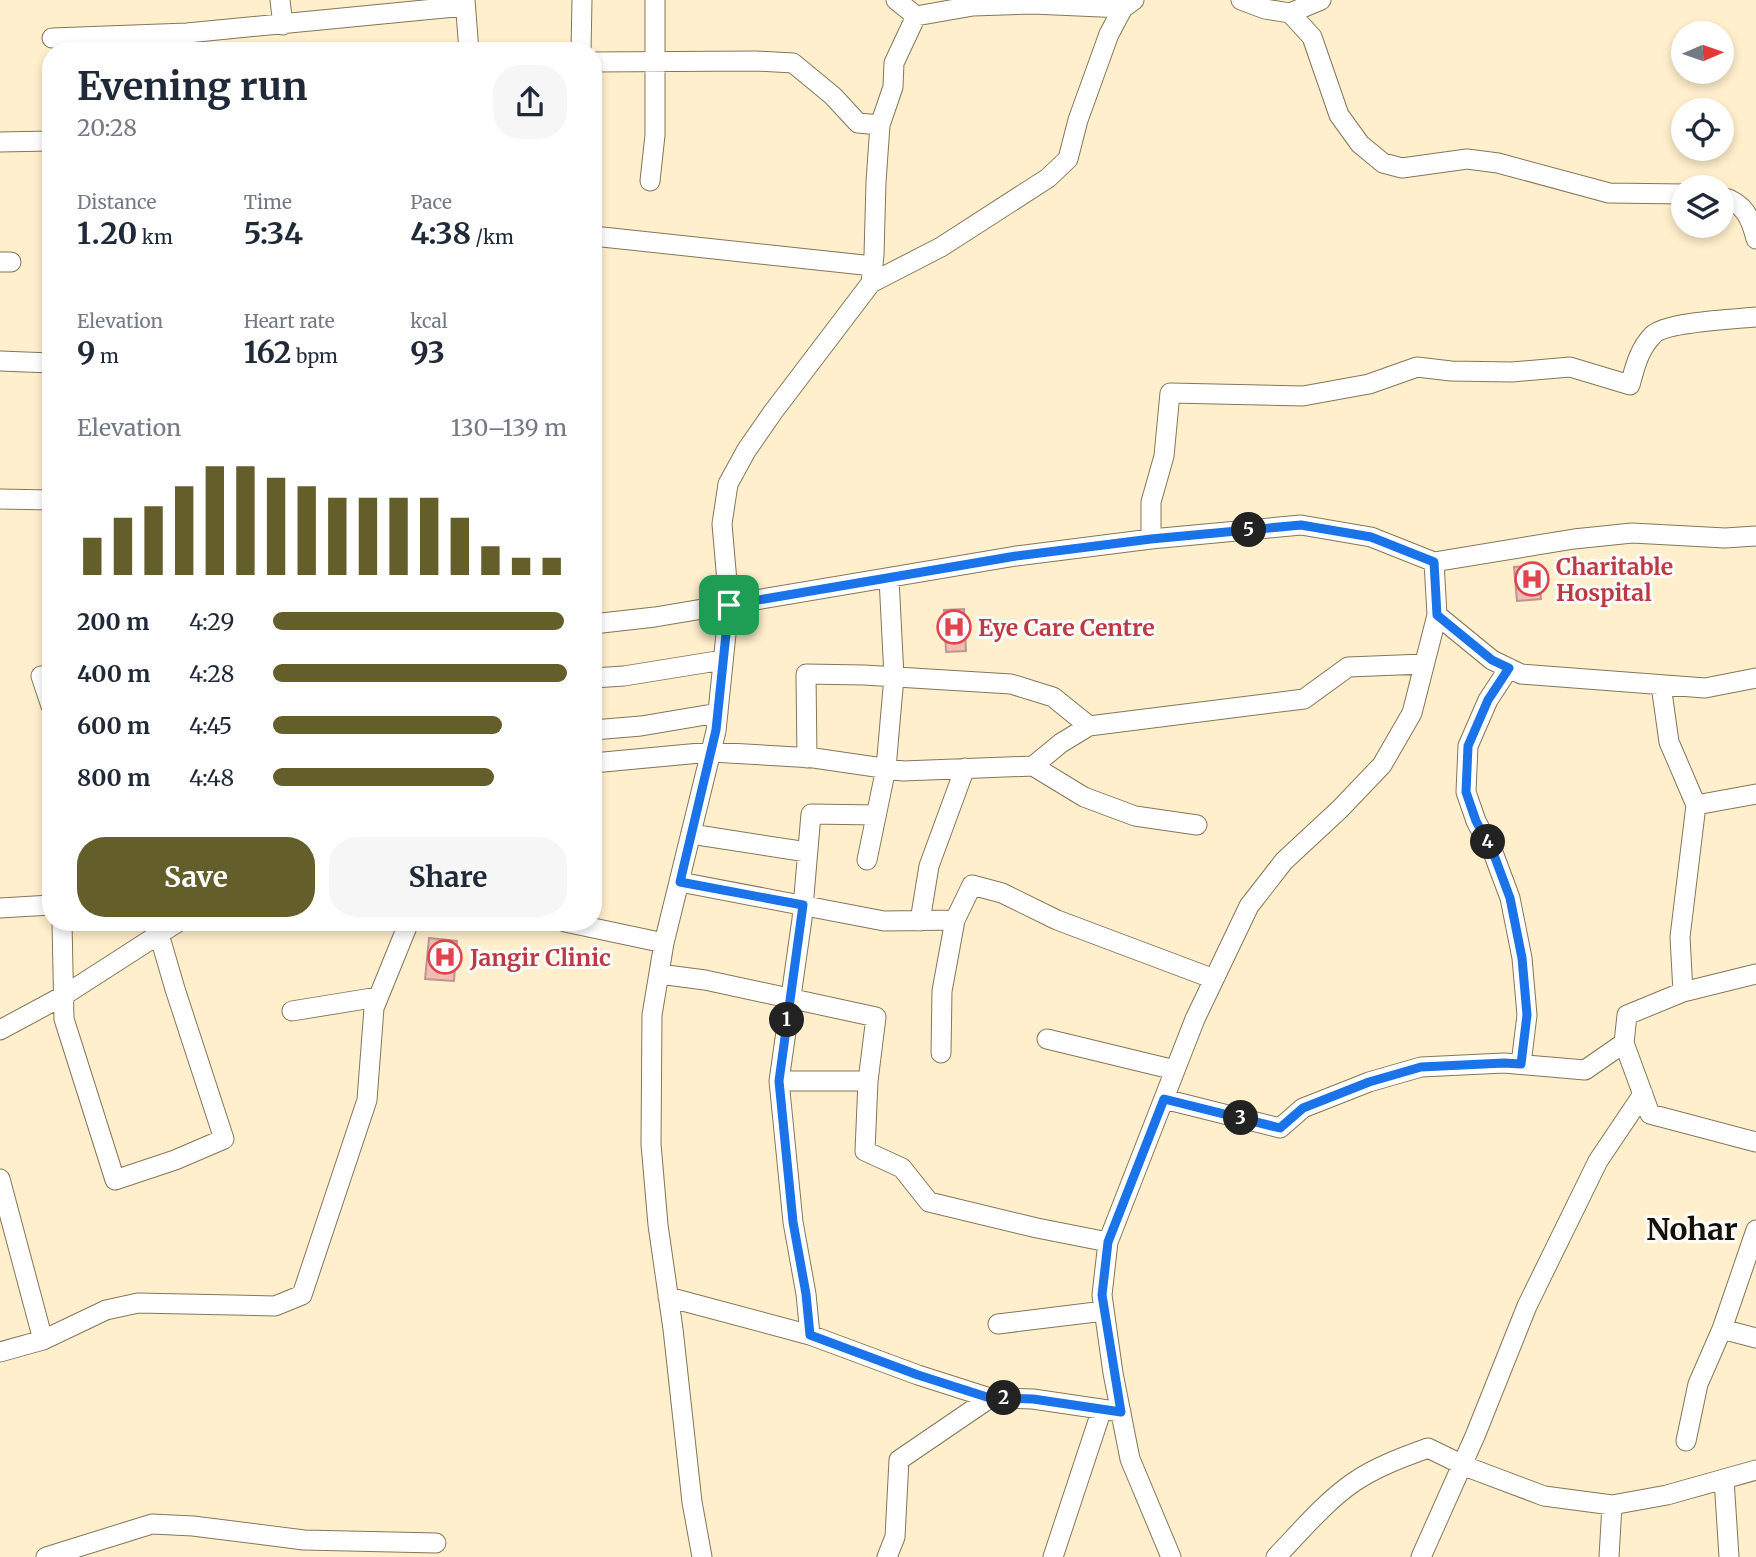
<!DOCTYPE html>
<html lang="en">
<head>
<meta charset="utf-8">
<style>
  :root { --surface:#fff; --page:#f6f6f7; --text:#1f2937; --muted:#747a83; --accent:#645e2a }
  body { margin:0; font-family:Merriweather,serif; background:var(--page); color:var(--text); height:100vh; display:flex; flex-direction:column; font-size:26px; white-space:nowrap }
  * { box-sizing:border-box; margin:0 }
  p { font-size:23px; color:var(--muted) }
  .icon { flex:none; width:38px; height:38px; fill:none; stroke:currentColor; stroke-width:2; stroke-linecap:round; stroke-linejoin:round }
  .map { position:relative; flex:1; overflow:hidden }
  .drawer { position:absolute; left:42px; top:42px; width:560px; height:889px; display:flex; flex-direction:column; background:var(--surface); border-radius:28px; box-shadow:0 4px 10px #0003 }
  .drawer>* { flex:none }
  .needle { width:46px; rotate:88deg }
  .fabs { position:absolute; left:1671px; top:21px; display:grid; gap:14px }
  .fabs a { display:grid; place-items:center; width:63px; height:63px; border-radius:50%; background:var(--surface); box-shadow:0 4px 10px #0003; font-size:35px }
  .pin { position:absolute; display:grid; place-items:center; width:60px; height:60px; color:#fff; margin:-30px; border-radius:14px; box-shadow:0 4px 10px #0006 }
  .km { position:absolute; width:35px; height:35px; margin:-18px; border-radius:50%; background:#222; color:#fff; font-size:19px; line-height:35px; text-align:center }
  .round { display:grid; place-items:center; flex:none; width:74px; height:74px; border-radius:28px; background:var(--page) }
  .headline { display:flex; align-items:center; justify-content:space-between; height:119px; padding:0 35px }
  h1 { font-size:38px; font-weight:700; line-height:52px }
  .metrics { display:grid; grid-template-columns:repeat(3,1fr); gap:10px; height:119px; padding:7px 35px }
  .metrics div { display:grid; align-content:center }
  .metrics b { font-size:30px; font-weight:700 }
  .metrics small { font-size:19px; font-weight:400 }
  .metrics p { font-size:19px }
  .chart { height:196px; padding:14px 35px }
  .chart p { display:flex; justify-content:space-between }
  .chart svg { width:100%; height:126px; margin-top:7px; stroke:var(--accent); stroke-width:6 }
  .cta { display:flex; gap:14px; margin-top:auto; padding:14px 35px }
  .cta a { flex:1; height:80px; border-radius:28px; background:var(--accent); color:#fff; font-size:28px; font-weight:700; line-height:80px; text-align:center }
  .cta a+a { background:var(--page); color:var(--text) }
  ul { padding:0 35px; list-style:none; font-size:23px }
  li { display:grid; grid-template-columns:112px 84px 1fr; align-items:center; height:52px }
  li i { height:18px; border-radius:9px; background:var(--accent) }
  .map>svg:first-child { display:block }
</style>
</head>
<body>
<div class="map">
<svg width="1756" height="1557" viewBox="0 0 1756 1557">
  <rect width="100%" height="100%" fill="#ffefcc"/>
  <path fill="#f1bcb1" stroke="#bd978f" stroke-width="2" d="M1538 565 1541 599 1517 601 1514 567Z
    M964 609 966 651 946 652 944 610Z
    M429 938 457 941 454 981 425 979Z"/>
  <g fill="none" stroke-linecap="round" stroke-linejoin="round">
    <defs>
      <path id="minor" d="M280 0 283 25
        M465 0 469 51
        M1241 0 1265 9 1290 13 1312 37 1339 115 1360 144 1383 163 1402 168 1467 159 1498 163 1609 193 1684 194
        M1290 13 1321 0
        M916 16 973 6 1033 4 1123 8
        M52 38 187 33 465 6
        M581 51 582 0
        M593 62 756 61 793 63 833 96 858 123 880 125
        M0 142 51 141
        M650 181 655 135V0
        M1722 197C1745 203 1751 219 1756 239
        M593 236 873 266
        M0 262H11
        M871 283 941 247 1048 178 1068 159 1078 120 1109 34 1123 8 1134 0
        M0 361 51 363
        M0 499 51 500
        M1151 539V502L1164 456 1170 393 1303 396 1369 384 1417 367 1451 371 1512 372 1570 367 1630 385C1635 367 1639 349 1653 335 1665 322 1736 319 1756 317
        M1437 615 1492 660 1521 674 1705 688 1756 678
        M593 624 655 617 1016 556 1151 539 1301 525 1371 537 1434 562 1574 539 1632 533 1725 538 1756 536
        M1509 668 1488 700 1468 746 1466 792 1476 821 1494 855 1510 898 1522 958 1527 1015 1521 1064
        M51 675 41 676 51 706
        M593 678 624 676 723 660
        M1661 685 1669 742 1696 805 1756 794
        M593 730 641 726 718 713
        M807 758 806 674 864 675 1011 684 1053 697 1089 726
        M593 763 711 752 814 758 903 771 1033 766 1061 743 1089 726 1304 699 1348 667 1424 664
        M1033 766 1084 797 1135 816 1197 825
        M691 834 807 852
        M867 860 886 768 894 677 889 578
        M680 882 884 921 955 920
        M0 908 51 905
        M920 921 929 866 965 768
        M62 922 64 1019 115 1180 175 1160 224 1139 175 989 159 934
        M565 922 664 943
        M659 974 705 980 876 1017 868 1081 865 1151 902 1168 929 1202 1037 1228 1108 1242
        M1683 992 1680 937 1696 805
        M292 1011 378 997
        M0 1030 63 996 178 922
        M1047 1039 1175 1070
        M1624 1043 1650 1114 1756 1142
        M941 1053 942 991 955 920 972 885 1002 893 1057 920 1214 979
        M779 1081H868
        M1164 1099 1280 1128 1303 1108 1369 1082 1421 1067 1504 1063 1585 1070 1624 1043 1627 1015 1683 992 1756 974
        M0 1179 43 1340
        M668 1297 810 1335 918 1375 990 1398 1033 1399 1121 1412
        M998 1324 1104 1311
        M1722 1329 1756 1338
        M810 1335 806 1294 793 1222 779 1081 802 919 811 814 876 815
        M0 1352 43 1340 106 1310 138 1303 275 1306 302 1295 367 1100 374 1008 409 922
        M1686 1441 1698 1384 1722 1329 1756 1230
        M1724 1479 1729 1557
        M46 1557 152 1524 193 1526 304 1540 436 1543
        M702 1557 692 1502 673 1329 658 1225 651 1144 652 1015 664 943 716 731 729 605 722 524 728 484 746 451 773 412 871 283 874 255 876 182 880 125 893 87 894 63 916 16 896 0
        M887 1557 895 1537 899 1460 990 1398
        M1053 1557 1102 1409
        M1171 1557 1130 1459 1113 1373 1102 1295 1108 1242 1195 1019 1249 906 1284 861 1340 809 1382 765 1412 713 1437 615 1434 562
        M1276 1557C1300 1532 1326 1501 1354 1482 1376 1467 1403 1457 1428 1448L1467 1467 1544 1496 1612 1505 1667 1495 1756 1470
        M1421 1557 1475 1436 1527 1306 1598 1161 1643 1094
        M1609 1557 1612 1505"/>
    </defs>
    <use href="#minor" stroke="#847657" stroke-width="21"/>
    <use href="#minor" stroke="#fff" stroke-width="19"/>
  </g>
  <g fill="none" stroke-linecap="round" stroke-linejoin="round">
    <defs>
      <path id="route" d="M1301 525 1371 537 1434 562 1437 615 1492 660 1509 668 1488 700 1468 746 1466 792 1476 821 1494 855 1510 898 1522 958 1527 1015 1521 1064 1504 1063 1421 1067 1369 1082 1303 1108 1280 1128 1164 1099 1108 1242 1102 1295 1121 1412 1033 1399 990 1398 918 1375 810 1335 806 1294 793 1222 779 1081 803 905 680 882 716 730 729 605 1016 556 1151 539Z"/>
    </defs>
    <use href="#route" stroke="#fff" stroke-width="14"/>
    <use href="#route" stroke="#1a73e8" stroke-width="9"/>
  </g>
  <defs>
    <symbol id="hospital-ring" viewBox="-11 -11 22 22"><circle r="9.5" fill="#fdfdfd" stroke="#e0444e" stroke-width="1.5"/><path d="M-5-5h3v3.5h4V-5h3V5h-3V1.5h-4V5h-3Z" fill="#e0444e"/></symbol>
  </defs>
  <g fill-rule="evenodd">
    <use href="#hospital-ring" x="1513" y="560" width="38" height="38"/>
    <use href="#hospital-ring" x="935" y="608" width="38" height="38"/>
    <use href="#hospital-ring" x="426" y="938" width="38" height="38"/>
  </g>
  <g text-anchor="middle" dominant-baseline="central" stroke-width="6" stroke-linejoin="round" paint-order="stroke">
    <g font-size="23" font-weight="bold" fill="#be3a42" stroke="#fdfdfd" text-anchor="start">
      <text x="1556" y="566">Charitable<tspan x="1556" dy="26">Hospital</tspan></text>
      <text x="978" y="627">Eye Care Centre</text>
      <text x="470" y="957">Jangir Clinic</text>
    </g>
    <g font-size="30" font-weight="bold" fill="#161105" stroke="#fdfdfd">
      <text x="1692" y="1229">Nohar</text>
    </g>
  </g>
</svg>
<div class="fabs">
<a><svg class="needle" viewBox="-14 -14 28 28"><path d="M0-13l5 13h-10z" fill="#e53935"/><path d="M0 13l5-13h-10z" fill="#747a83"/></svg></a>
<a><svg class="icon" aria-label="locate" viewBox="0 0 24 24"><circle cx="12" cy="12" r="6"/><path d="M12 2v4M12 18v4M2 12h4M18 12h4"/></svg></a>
<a><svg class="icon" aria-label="layers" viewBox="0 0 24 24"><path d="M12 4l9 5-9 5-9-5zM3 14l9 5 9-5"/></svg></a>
</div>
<div class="pin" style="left:729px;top:605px;background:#1e9e55"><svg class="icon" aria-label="arrive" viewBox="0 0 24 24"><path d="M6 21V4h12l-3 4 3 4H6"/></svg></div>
<b class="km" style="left:787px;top:1020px">1</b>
<b class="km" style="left:1004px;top:1398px">2</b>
<b class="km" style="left:1241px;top:1118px">3</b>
<b class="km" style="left:1488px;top:842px">4</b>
<b class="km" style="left:1249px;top:530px">5</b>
<section class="drawer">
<div class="headline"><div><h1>Evening run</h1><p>20:28</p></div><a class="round"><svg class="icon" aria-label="share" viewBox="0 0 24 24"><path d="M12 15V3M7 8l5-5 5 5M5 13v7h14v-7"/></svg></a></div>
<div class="metrics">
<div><p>Distance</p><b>1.20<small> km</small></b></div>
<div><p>Time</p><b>5:34</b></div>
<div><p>Pace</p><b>4:38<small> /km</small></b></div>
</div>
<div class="metrics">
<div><p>Elevation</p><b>9<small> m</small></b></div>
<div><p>Heart rate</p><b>162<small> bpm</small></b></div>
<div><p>kcal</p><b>93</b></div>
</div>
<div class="chart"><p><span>Elevation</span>130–139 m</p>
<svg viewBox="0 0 160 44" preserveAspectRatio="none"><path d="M5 44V31M15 44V24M25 44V20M35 44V13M45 44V6M55 44V6M65 44V10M75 44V13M85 44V17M95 44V17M105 44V17M115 44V17M125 44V24M135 44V34M145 44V38M155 44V38"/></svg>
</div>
<ul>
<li><b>200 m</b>4:29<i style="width:99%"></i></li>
<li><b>400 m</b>4:28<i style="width:100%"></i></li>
<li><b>600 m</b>4:45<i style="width:78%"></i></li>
<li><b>800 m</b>4:48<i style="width:75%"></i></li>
</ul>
<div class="cta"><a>Save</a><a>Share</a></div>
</section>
</div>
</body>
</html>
